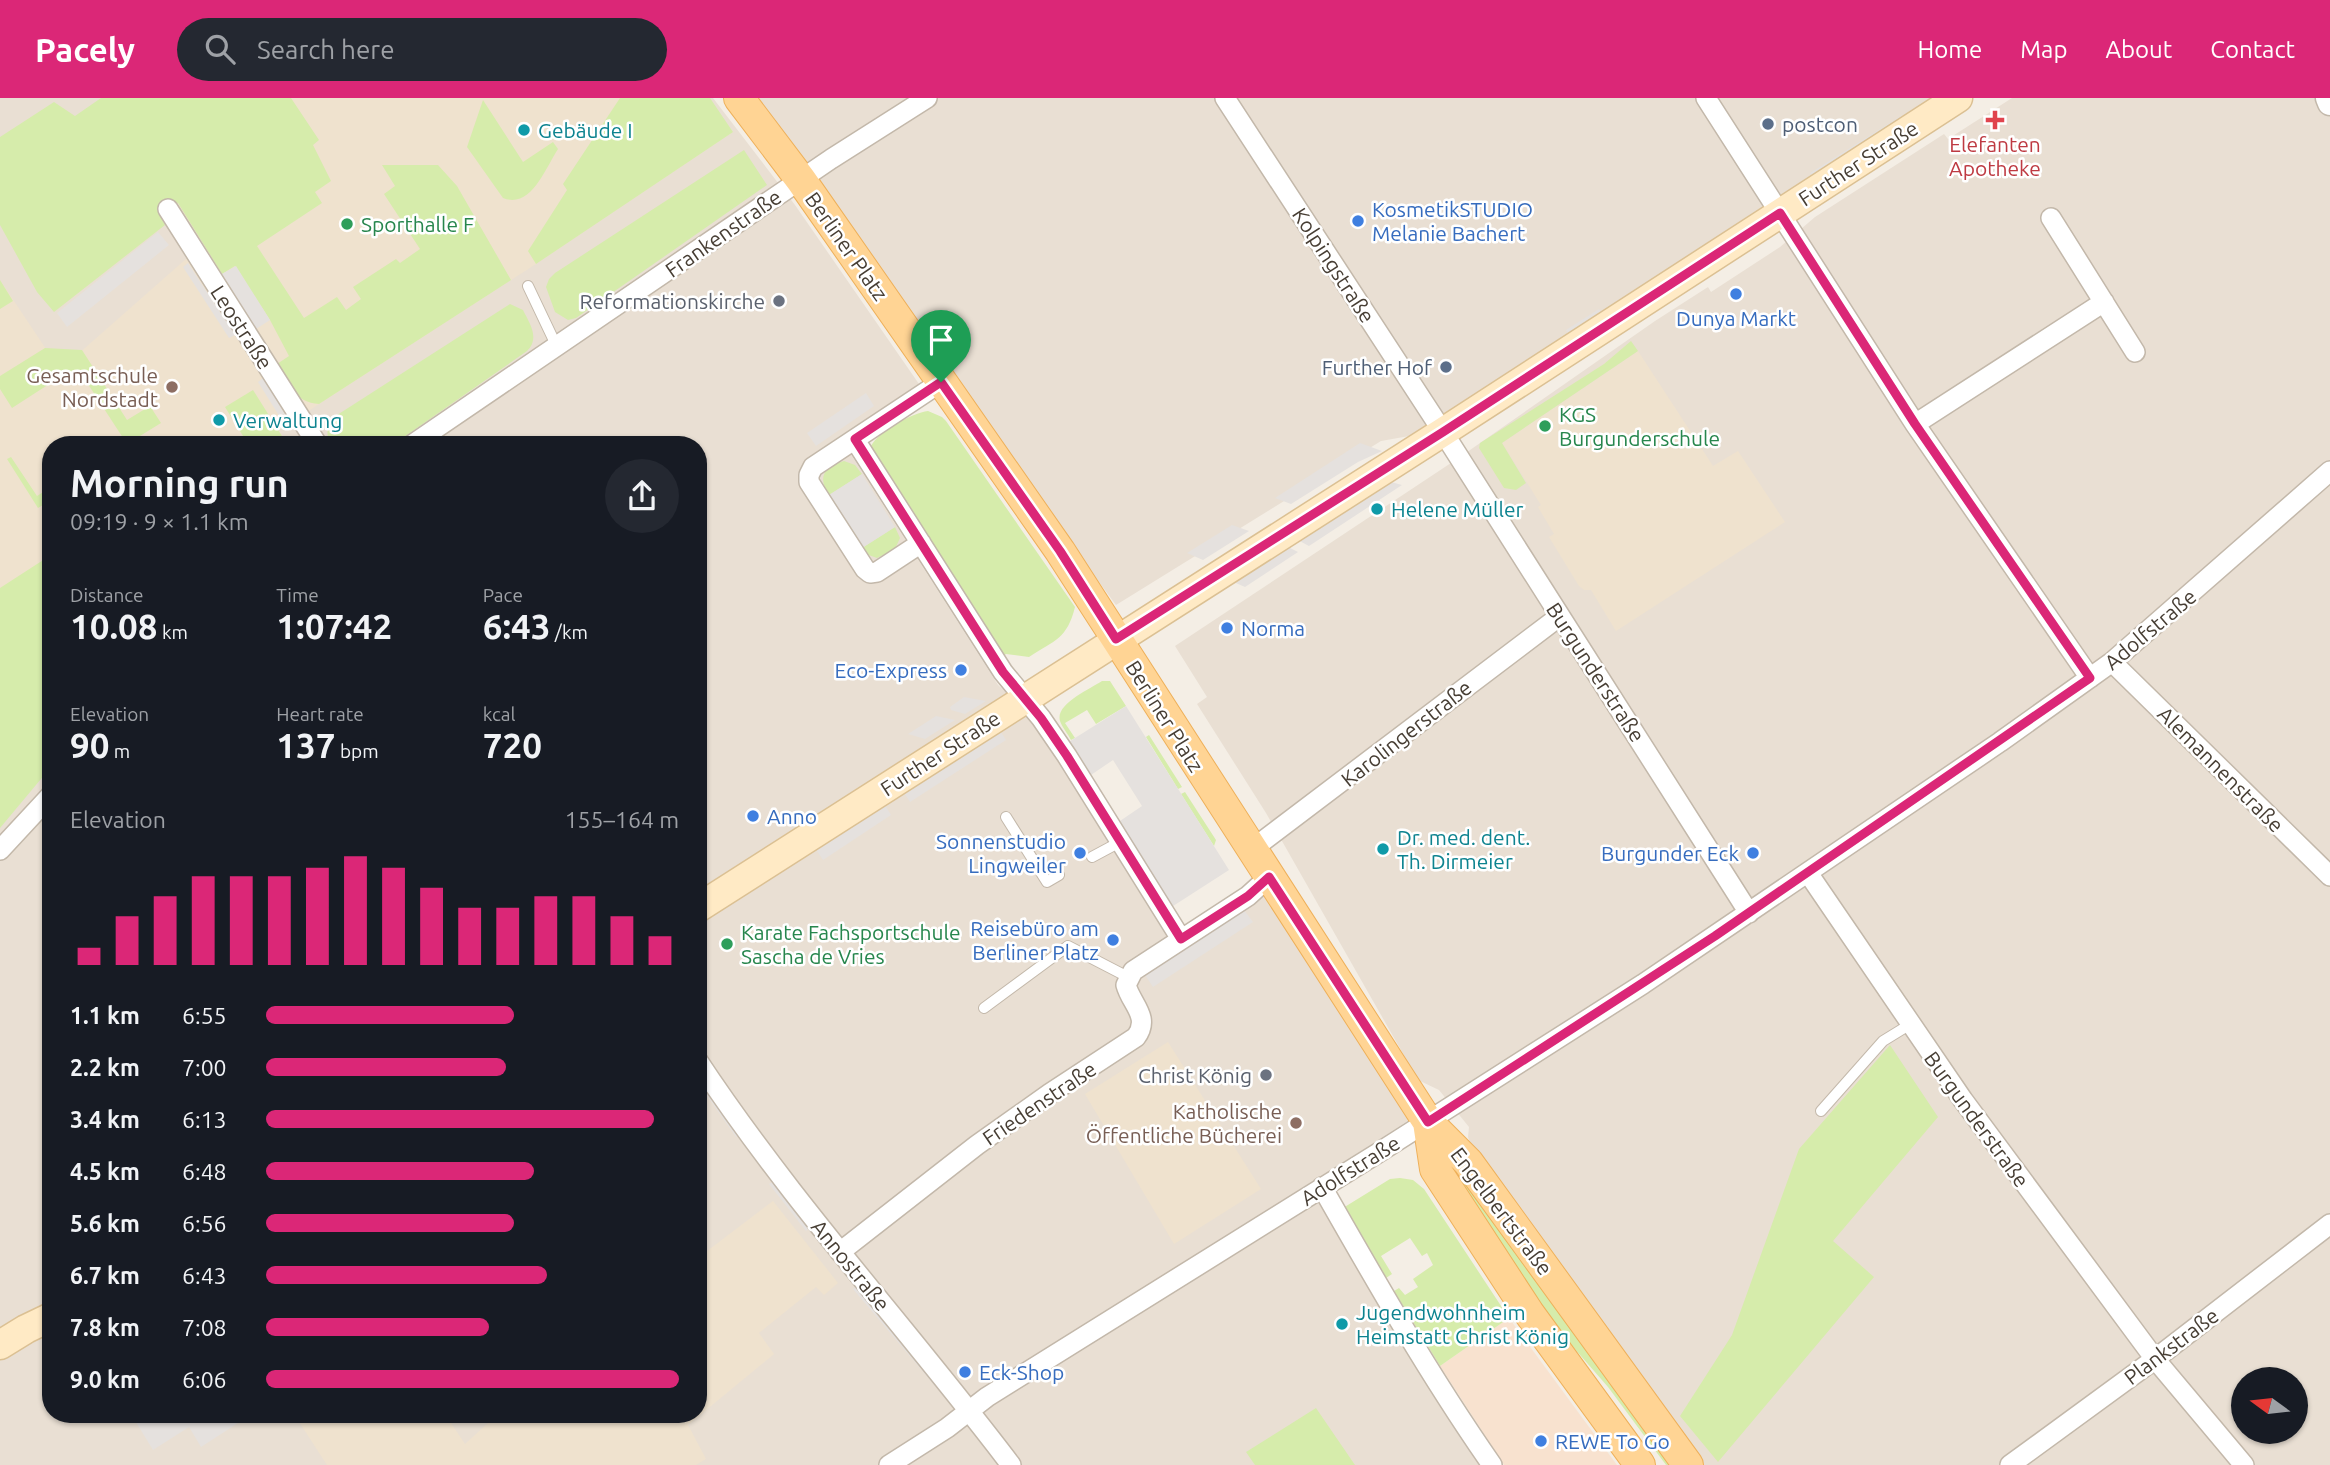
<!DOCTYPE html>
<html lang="en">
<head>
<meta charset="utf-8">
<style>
  :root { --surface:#171b24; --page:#242831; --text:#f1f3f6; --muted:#9ea1a6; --accent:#db2777 }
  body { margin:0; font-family:Ubuntu,sans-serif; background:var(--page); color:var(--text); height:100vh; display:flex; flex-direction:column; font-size:26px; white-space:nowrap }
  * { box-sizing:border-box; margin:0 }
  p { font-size:23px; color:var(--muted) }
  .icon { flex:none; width:38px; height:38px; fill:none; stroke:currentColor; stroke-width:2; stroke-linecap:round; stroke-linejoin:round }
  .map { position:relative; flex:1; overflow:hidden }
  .details { position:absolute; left:42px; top:338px; width:665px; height:987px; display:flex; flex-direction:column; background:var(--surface); border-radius:28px; box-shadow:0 2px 5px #0004 }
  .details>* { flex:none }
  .needle { width:46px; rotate:285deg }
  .buttons { position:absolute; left:2231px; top:1269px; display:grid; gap:14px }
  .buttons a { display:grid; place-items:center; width:77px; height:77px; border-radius:50%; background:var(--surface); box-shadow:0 2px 5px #0004; font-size:35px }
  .pin { position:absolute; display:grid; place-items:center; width:60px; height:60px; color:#fff; margin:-72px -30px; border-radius:50% 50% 50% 0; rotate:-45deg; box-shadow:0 0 7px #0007 }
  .pin .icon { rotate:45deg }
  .round { display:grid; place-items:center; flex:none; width:74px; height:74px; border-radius:37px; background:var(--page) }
  .overview { display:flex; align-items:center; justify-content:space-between; height:119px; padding:0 28px }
  h1 { font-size:38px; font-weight:700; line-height:52px }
  .stats { display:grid; grid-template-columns:repeat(3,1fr); gap:10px; height:119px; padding:7px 28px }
  .stats div { display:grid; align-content:center }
  .stats b { font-size:35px; font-weight:700 }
  .stats small { font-size:19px; font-weight:400 }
  .stats p { font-size:19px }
  .chart { height:196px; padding:14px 28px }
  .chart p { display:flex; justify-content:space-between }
  .chart svg { width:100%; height:126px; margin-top:7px; stroke:var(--accent); stroke-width:6 }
  ul { padding:0 28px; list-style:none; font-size:23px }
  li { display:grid; grid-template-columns:112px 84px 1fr; align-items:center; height:52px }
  li i { height:18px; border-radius:9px; background:var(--accent) }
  header { display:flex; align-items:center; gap:42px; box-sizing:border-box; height:98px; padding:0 35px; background:var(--accent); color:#fff }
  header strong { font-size:33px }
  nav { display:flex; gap:38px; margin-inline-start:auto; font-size:24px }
  .search { width:490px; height:63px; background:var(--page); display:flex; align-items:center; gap:18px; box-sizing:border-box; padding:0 24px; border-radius:38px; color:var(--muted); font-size:26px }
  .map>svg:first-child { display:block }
</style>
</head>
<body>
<header>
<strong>Pacely</strong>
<div class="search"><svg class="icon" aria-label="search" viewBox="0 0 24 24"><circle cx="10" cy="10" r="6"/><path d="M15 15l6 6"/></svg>Search here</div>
<nav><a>Home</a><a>Map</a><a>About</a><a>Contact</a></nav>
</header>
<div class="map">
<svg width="2330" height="1367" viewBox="0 0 2330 1367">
  <rect width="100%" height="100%" fill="#f4eee5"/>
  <path fill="#e9dfd3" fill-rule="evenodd" d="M0 0H713L795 107 919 286 843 344 998 587 1039 625 1180 848 1264 795 1409 1022 1312 1085 1384 1212 1482 1367H0ZM51 346H698V1316H51Z
    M752 0H1956L1443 332 1381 343 1116 507 948 279Z
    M2012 0H2330V1367H1701L1474 1056 1468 1039 1469 1029 1439 992 1418 982 1266 715 1197 606 1207 599 1175 548 1460 359 1655 223 1708 189 1711 194 1780 149 1815 119 1944 36 1948 41ZM2244 1281H2296V1334H2244Z"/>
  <path fill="#f8e2cf" d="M1509 1220 1617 1367H1504L1440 1268Z"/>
  <path fill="#efe2ce" d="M238 0H709L733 34 536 166 279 332 287 346H51V607L0 559V182L60 272 203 146 177 105Z
    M1638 253 1713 368 1738 353 1785 424 1616 533 1591 492H1584L1579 488 1549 439 1554 436 1538 409 1541 407 1502 345Z
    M1168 944 1261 1091 1174 1146 1085 996Z
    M773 1103 838 1185 824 1197 816 1189 759 1235 774 1256 688 1327 706 1361 696 1367H327L294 1316H445L465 1346 498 1316H698V1160Z"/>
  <path fill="#d6ecab" d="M101 0H291L319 42 313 47 331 83 315 94 322 105 257 148 304 220 337 199 346 212 361 201 353 189 396 161 400 165 420 151 384 96 395 88 382 67H438L457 88 511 182 319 306C296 305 286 285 274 268L289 258 270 222 235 168 222 176 178 105 159 116 165 127 54 214 37 194 0 127V39L54 4 75 18Z
    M620 0H710L733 34 536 166 528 153 567 92 563 86Z
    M483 2 523 64 553 44 558 51C545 71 531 111 503 100L467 49Z
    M744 52 767 87 576 220 568 222 555 214 546 189 549 181 555 175Z
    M0 182 13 203 0 211Z
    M510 206 523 212C530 226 540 240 527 253L394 346H331C325 336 327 328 334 319Z
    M1631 243 1638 253 1502 345 1526 385 1516 392 1504 390 1479 350 1480 345 1604 266Z
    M45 250 82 252 127 322 150 308 161 325 127 346 84 280 57 281 12 310 0 291V278Z
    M253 292 287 346H248L225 309Z
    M928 313 942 319 946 323 1075 509C1067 541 1055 542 1029 559L1006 556 1003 558 871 353V348C879 333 912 315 928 313Z
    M11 359 37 398 51 389V402L38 410 7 361Z
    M844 363 855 367 862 376 829 397C817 379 824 369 844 363Z
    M895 429 900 440 895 451 877 460 866 456 862 450Z
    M51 457V669L0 730V490Z
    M1102 583H1110L1126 608 1096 626 1087 612 1065 625 1075 640 1071 642C1068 636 1062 629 1060 623 1055 606 1090 591 1102 583Z
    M1149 637 1182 689 1178 691 1146 639Z
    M1185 694 1216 742 1214 748 1181 696Z
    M1890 947 1938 1019 1833 1143 1874 1179 1718 1364 1680 1318 1732 1237 1799 1051Z
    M1454 1066 1674 1367H1666L1608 1289 1560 1234 1449 1072Z
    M1400 1080 1413 1082 1424 1091 1509 1220 1440 1268 1394 1193 1399 1190 1405 1197 1418 1189 1413 1181 1433 1167 1427 1155 1422 1158 1410 1140 1381 1158 1392 1176 1386 1180 1343 1110 1390 1081Z
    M1316 1310 1355 1367H1255L1246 1354Z"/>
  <path fill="#e5e1de" d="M1901 18 1904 23 1814 80 1810 75Z
    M158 134 169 147 67 229 57 215Z
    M188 165 235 237 229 240 183 169Z
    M236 168 270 222 256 231 222 176Z
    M1599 211 1602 216 1569 237 1566 232Z
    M263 280 293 329 288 332 258 284Z
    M866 295 874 308 816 348 807 335Z
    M1360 345 1382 353 1358 364 1291 406 1275 400Z
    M862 376 895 429 862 450 829 397Z
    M1384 382 1402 387 1309 448 1294 440Z
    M1232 427 1249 433 1203 462 1187 455Z
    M1284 447 1298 454 1245 489 1229 482Z
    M964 599 986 603 965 616 951 612 950 609Z
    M1126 608 1229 772 1170 810 1117 725 1142 708 1113 662 1088 679 1067 645Z
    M936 618 955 622 925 641 908 636Z
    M995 625 1006 642 910 704 899 687Z
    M880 699 891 717 823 762 811 744Z
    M1244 812 1253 824 1153 889 1145 877Z
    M698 976 740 1036 736 1039 698 985Z
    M774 1083 810 1129 806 1133 769 1086Z
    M858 1187 941 1284 936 1289 853 1191Z
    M131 1316H252L201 1349 189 1329 153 1352Z"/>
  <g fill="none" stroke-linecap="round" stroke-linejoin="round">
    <defs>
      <path id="service" d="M528 188 557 249
        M1006 719 1047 784 1059 777
        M1092 759 1120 744
        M984 910 1068 848 1128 879
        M1821 1013 1883 943 1909 927
        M50 1158 49 1164 51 1168"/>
      <path id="minor" d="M1225 0 1443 334 1749 815
        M1706 0 1915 326 2090 580
        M168 111 317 346
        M2051 120 2135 254
        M1915 326 2104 204
        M855 342 1003 574 1041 620 1067 658 1181 841
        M413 346 831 61 927 0
        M921 445 877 474 870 475 865 471 809 384V377L813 369 941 284
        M2112 564 2330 778
        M0 752 51 697
        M1251 752 1560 518
        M1808 775 1963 1002 2155 1261 2244 1367
        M698 963C792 1105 908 1231 1011 1367
        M1322 1089C1376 1184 1430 1278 1492 1367
        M840 1154 977 1047 1049 996 1136 939C1151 919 1131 906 1126 887L1133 873 1248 798 1269 779
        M889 1367 947 1330 987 1299 1378 1055 1643 886 2000 644 2112 564 2330 373
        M2010 1367 2155 1261 2330 1126"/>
      <path id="tertiary" d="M2328 0 2330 5"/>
      <path id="secondary" d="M698 810 1443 334 1958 0
        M0 1247 26 1231 51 1219"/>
      <path id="primary" d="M739 0 801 82 1060 453 1428 1024 1468 1064 1688 1367
        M1428 1024 1435 1071 1529 1215 1640 1367"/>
    </defs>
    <use href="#service" stroke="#c3b8aa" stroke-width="12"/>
    <use href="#minor" stroke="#c3b8aa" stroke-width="22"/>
    <use href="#tertiary" stroke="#c3b8aa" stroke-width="27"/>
    <use href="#secondary" stroke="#dbc093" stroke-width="31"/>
    <use href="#primary" stroke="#eeb05a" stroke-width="32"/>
    <use href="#service" stroke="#fff" stroke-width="10"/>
    <use href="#minor" stroke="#fff" stroke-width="19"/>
    <use href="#tertiary" stroke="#fff" stroke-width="24"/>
    <use href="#secondary" stroke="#ffeac5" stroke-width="28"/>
    <use href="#primary" stroke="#ffd494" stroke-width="30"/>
  </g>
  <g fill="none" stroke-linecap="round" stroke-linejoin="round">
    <defs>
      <path id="route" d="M1780 115 1915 326 2090 580 1715 838 1428 1024 1269 779 1248 798 1181 841 1067 658 1041 620 1003 574 855 341 941 284 1060 453 1116 541 1443 334Z"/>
    </defs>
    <use href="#route" stroke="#fff" stroke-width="14"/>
    <use href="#route" stroke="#db2777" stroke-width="9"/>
  </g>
  <path fill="#e0444e" stroke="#fff" stroke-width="2.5" d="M1991.5 11.5h7v7h7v7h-7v7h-7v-7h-7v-7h7z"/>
  <g fill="#5c6f8a" stroke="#fff" stroke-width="2.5">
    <circle cx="1768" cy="26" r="7"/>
    <circle cx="1446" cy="269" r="7"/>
  </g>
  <g fill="#0f9aa8" stroke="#fff" stroke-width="2.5">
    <circle cx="524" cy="32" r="7"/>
    <circle cx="219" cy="322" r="7"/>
    <circle cx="1377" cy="411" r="7"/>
    <circle cx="1383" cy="751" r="7"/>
    <circle cx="1342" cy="1226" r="7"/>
  </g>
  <g fill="#3f7fe0" stroke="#fff" stroke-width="2.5">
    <circle cx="1358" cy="123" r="7"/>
    <circle cx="1736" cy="196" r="7"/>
    <circle cx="1227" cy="530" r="7"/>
    <circle cx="961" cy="572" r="7"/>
    <circle cx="753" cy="718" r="7"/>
    <circle cx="1080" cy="755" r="7"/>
    <circle cx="1753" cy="755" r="7"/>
    <circle cx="1113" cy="842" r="7"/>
    <circle cx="965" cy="1274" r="7"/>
    <circle cx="1541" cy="1343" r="7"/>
  </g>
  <g fill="#2e9e5b" stroke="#fff" stroke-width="2.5">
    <circle cx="347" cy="126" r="7"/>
    <circle cx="1545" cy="328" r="7"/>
    <circle cx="727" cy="846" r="7"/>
  </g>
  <g fill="#6b7280" stroke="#fff" stroke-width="2.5">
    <circle cx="779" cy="203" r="7"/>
    <circle cx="1266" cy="977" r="7"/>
  </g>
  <g fill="#8d6e63" stroke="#fff" stroke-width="2.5">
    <circle cx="172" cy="289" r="7"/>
    <circle cx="1296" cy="1025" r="7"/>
  </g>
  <g text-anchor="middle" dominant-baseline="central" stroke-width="5" stroke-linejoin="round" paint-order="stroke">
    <g font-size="21" fill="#4e5e75" stroke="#fff" text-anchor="start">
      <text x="1782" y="26">postcon</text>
      <text x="1432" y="269" text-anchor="end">Further Hof</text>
    </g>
    <g font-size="21" fill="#0d838f" stroke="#fff" text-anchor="start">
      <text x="538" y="32">Gebäude I</text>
      <text x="233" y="322">Verwaltung</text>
      <text x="1391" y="411">Helene Müller</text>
      <text x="1397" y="739">Dr. med. dent.<tspan x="1397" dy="24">Th. Dirmeier</tspan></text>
      <text x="1356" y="1214">Jugendwohnheim<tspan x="1356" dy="24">Heimstatt Christ König</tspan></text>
    </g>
    <g font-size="21" fill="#be3a42" stroke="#fff">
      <text x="1995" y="46">Elefanten<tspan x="1995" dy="24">Apotheke</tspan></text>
    </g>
    <g font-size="21" fill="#473e34" stroke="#fff">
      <text transform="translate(1858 65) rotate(-33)">Further Straße</text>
      <text transform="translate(723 135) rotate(-35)">Frankenstraße</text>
      <text transform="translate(847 148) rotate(55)">Berliner Platz</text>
      <text transform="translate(1334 167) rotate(57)">Kolpingstraße</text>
      <text transform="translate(242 229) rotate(57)">Leostraße</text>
      <text transform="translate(2150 531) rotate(-40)">Adolfstraße</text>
      <text transform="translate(1596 574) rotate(57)">Burgunderstraße</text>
      <text transform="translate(1165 618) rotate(58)">Berliner Platz</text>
      <text transform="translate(1406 635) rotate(-38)">Karolingerstraße</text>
      <text transform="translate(940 655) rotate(-33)">Further Straße</text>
      <text transform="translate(2221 671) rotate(45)">Alemannenstraße</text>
      <text transform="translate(1039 1005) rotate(-34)">Friedenstraße</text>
      <text transform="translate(1977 1021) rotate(54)">Burgunderstraße</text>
      <text transform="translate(1350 1072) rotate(-32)">Adolfstraße</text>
      <text transform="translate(1502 1113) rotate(53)">Engelbertstraße</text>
      <text transform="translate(851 1167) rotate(51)">Annostraße</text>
      <text transform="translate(2171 1248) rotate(-37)">Plankstraße</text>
    </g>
    <g font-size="21" fill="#366cbe" stroke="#fff" text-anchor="start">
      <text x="1372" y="111">KosmetikSTUDIO<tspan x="1372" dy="24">Melanie Bachert</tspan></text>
      <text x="1736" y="220" text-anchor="middle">Dunya Markt</text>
      <text x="1241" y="530">Norma</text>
      <text x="947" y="572" text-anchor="end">Eco-Express</text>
      <text x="767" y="718">Anno</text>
      <text x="1066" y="743" text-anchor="end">Sonnenstudio<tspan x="1066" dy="24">Lingweiler</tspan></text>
      <text x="1739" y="755" text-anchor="end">Burgunder Eck</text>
      <text x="1099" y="830" text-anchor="end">Reisebüro am<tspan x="1099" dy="24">Berliner Platz</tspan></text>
      <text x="979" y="1274">Eck-Shop</text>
      <text x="1555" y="1343">REWE To Go</text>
    </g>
    <g font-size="21" fill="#27864d" stroke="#fff" text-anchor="start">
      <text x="361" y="126">Sporthalle F</text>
      <text x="1559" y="316">KGS<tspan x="1559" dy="24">Burgunderschule</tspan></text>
      <text x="741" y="834">Karate Fachsportschule<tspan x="741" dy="24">Sascha de Vries</tspan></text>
    </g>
    <g font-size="21" fill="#5b616d" stroke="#fff" text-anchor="end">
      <text x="765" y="203">Reformationskirche</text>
      <text x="1252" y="977">Christ König</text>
    </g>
    <g font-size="21" fill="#785e54" stroke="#fff" text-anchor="end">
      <text x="158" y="277">Gesamtschule<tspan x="158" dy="24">Nordstadt</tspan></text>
      <text x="1282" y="1013">Katholische<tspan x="1282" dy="24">Öffentliche Bücherei</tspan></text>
    </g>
  </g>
</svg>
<div class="buttons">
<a><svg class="needle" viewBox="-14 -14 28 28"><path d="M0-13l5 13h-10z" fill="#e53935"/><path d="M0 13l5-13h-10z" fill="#9ea1a6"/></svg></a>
</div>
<div class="pin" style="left:941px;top:284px;background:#1e9e55"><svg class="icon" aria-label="arrive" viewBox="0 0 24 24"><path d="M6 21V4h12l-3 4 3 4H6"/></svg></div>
<section class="details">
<div class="overview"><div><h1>Morning run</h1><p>09:19 · 9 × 1.1 km</p></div><a class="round"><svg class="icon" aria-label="share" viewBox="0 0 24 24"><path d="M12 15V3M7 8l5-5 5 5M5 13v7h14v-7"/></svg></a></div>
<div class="stats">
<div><p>Distance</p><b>10.08<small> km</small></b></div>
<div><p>Time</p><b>1:07:42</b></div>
<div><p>Pace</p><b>6:43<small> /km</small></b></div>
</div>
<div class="stats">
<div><p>Elevation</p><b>90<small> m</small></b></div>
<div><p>Heart rate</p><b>137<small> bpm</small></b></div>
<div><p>kcal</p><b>720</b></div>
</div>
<div class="chart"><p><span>Elevation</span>155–164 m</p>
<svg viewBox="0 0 160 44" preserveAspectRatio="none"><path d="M5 44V38M15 44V27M25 44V20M35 44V13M45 44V13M55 44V13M65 44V10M75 44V6M85 44V10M95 44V17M105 44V24M115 44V24M125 44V20M135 44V20M145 44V27M155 44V34"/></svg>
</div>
<ul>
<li><b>1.1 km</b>6:55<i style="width:60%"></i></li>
<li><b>2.2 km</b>7:00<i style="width:58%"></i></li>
<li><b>3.4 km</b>6:13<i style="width:94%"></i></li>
<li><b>4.5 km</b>6:48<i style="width:65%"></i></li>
<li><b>5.6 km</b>6:56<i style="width:60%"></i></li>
<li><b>6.7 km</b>6:43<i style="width:68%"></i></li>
<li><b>7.8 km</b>7:08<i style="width:54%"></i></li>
<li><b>9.0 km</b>6:06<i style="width:100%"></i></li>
</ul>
</section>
</div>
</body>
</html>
